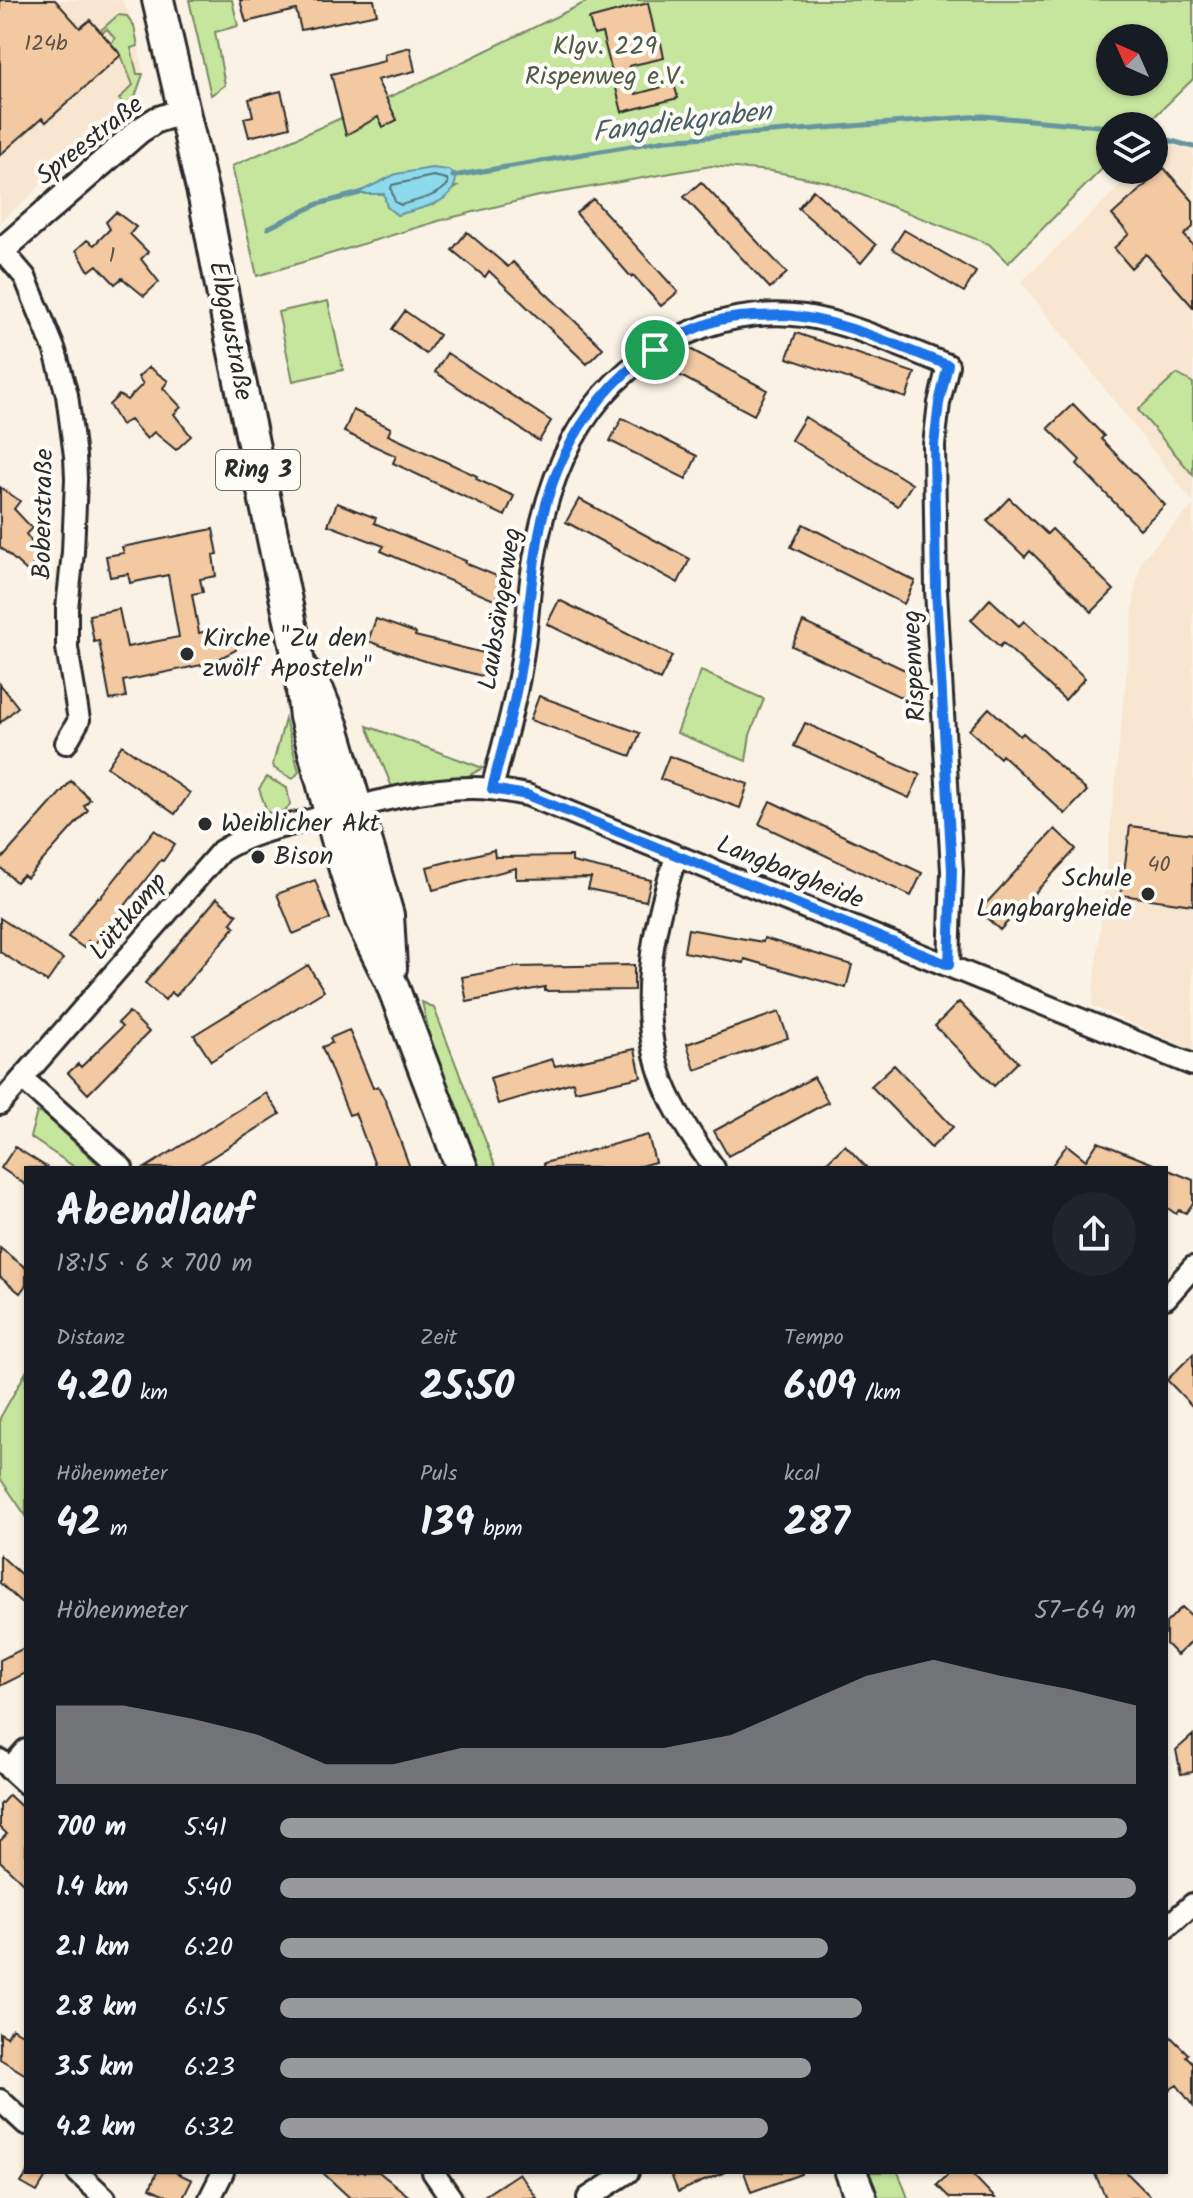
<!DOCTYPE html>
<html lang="de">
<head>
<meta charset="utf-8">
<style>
  :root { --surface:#171b24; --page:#20242c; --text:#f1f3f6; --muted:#9ea1a6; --accent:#98999b }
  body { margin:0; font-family:Kalam,sans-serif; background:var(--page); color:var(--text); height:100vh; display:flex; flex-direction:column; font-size:30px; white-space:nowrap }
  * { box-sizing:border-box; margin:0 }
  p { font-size:26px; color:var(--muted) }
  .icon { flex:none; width:44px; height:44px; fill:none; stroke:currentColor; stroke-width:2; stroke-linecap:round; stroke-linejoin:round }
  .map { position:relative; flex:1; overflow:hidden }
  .details { position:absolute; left:24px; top:1166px; width:1144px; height:1008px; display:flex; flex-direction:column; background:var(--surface); border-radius:0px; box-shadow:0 2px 6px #0004 }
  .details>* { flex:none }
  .needle { width:52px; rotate:315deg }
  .controls { position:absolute; left:1096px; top:24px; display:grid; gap:16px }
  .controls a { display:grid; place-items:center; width:72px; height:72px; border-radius:50%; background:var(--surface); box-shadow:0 2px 6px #0004; font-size:40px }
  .pin { position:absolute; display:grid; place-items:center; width:68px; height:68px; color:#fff; margin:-34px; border:4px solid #fff; border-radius:50%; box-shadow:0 2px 8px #0007 }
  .round { display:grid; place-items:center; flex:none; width:84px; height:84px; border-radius:42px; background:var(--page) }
  .overview { display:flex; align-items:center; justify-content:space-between; height:136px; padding:0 32px }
  h1 { font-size:44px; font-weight:800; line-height:60px }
  .metrics { display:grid; grid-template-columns:repeat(3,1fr); gap:12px; height:136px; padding:8px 32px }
  .metrics div { display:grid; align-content:center }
  .metrics b { font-size:40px; font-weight:800 }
  .metrics small { font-size:22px; font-weight:400 }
  .metrics p { font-size:22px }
  .chart { height:224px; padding:16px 32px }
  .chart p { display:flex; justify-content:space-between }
  .chart svg { width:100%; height:144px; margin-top:8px; fill:var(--accent); opacity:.7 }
  ul { padding:0 32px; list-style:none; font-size:26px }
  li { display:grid; grid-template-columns:128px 96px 1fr; align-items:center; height:60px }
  li i { height:20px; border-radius:10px; background:var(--accent) }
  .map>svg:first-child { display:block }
</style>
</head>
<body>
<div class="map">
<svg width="1193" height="2198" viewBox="0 0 1193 2198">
  <rect width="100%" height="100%" fill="#fbf2e6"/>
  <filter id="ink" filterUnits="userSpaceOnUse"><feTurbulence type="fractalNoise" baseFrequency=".0125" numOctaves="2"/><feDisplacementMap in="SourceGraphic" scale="16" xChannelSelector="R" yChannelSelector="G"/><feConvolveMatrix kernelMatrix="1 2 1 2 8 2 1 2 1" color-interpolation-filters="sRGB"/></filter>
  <g filter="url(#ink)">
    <path fill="#f8e6d1" d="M0 0H122L135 24 143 74 131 108 63 165 0 223Z
      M1164 143 1193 151V502L1021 282 1136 170H1154V153Z
      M1193 505V1050L1092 1006 1135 589 1142 559Z"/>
    <path fill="#c6e69e" stroke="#788864" stroke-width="2" fill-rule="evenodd" d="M189 0H232L238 26 215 32 225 85 211 95Z
      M590 0H1193V79L1145 126H1110V161L1008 263 989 244 828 182 771 171 711 166 534 197 442 220 257 276 232 166 405 90ZM1110 38H1154V82H1110ZM457 187 435 204 397 215 387 207 384 194H358Z
      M118 15 127 16 134 26 138 46 131 48 137 74H143L131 108 79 152 76 148 126 108 119 99 133 85 121 55 111 43 115 39 107 29 102 33 100 31Z
      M328 301 343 370 293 381 278 312Z
      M1177 374 1193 383V475L1138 410Z
      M701 671 764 699 750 735 746 761 677 733Z
      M285 719 299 772 293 779 274 768 273 764Z
      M367 726 483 768 468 776 392 787Z
      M267 777 287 788 290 804 286 810 272 814 267 811 259 789Z
      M422 1002 434 1008 496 1168H473L443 1091Z
      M37 1112 45 1115 102 1168H76L30 1137Z
      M26 1372V1516L0 1478V1418Z
      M863 2172H898L908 2198H873Z"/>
    <path fill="#8ddaec" stroke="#66949f" stroke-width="2" d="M432 168 448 170 456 175C457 204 420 208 397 215L387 207 384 194H355L396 174Z"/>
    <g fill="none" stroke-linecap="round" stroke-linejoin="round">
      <path stroke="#527178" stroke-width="2" d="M433 176 447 179 448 184C437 197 417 200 401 205L395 202 391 189 392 185Z"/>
      <path stroke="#66949f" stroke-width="5" d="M1165 139 1193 147
        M453 176 666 140 983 116 1110 127
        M268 228 318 204 360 193"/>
    </g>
    <path fill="#f2c9a1" stroke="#2b2b2b" stroke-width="2" d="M0 0H55L80 28 90 20 121 55 46 122 42 118 0 155Z
      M240 0H374L377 14 301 30 296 10 246 22Z
      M648 3 657 44 661 43 664 58 629 66 636 94 674 84 678 98 622 112 602 33 594 35 589 19Z
      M410 47 415 71 377 80 397 120 383 127 378 117 346 135 331 74 385 61 384 54Z
      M281 91 290 127 249 137 244 118 253 116 249 99Z
      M1164 168 1193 201V227L1184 235 1193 245V307L1146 254 1131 268 1114 248 1129 234 1112 215Z
      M701 182 787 273 770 288 684 197Z
      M813 190 876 245 861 263 798 208Z
      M593 199 678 292 661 306 633 275 631 277 576 213Z
      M116 212 136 227 130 234 148 252 141 259 159 282 144 296 122 278 115 284 97 265 89 271 76 250 87 240 94 245 110 229 106 222Z
      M904 230 976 272 964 292 892 249Z
      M467 232 508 267 513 262 603 348 587 364 489 271 485 277 452 250Z
      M405 311 439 335 426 354 392 329Z
      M796 333 915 373 906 398 787 358Z
      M690 349 767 390 754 415 677 374Z
      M447 353 551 421 539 441 435 372Z
      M149 367 168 381 163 388 181 407 174 414 191 436 176 450 154 432 147 439 130 420 121 425 109 405 119 395 127 400 143 384 138 377Z
      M1073 404 1104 436 1101 439 1165 505 1140 529 1077 464 1080 460 1048 428Z
      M353 410 391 428 388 435 477 476 476 479 514 496 505 516 393 463 396 456 344 432Z
      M805 417 912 484 898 506 791 440Z
      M622 418 697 456 686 479 610 441Z
      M0 487 20 501 14 509 32 528 26 534 42 556 27 571 0 547Z
      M1009 498 1047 534 1052 529 1114 590 1092 612 1030 551 1025 557 987 521Z
      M579 499 690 559 678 583 566 522Z
      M337 503 376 518 374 523 466 561 465 563 504 579 496 601 381 551 384 546 328 525Z
      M803 524 915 581 904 604 791 547Z
      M213 529 218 554 213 555 216 576 200 579 203 592 192 594 199 633 215 629 216 632H229L236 638V650L220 658 221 661 123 681 126 697 110 700 99 641 94 642 89 615 119 609 127 647 179 637 168 575 130 583 128 574 110 577 106 556 124 553 122 547Z
      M990 599 1019 626 1024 621 1085 678 1065 700 1003 643 1000 647 971 620Z
      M559 600 672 656 660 680 547 624Z
      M376 619 416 633 415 636 488 654 482 676 421 660 368 641Z
      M803 622 918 676 907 700 792 646Z
      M0 684 18 707 0 723Z
      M539 696 640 733 631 756 530 720Z
      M989 708 1020 736 1023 733 1087 791 1065 814 1002 755 1000 758 969 730Z
      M805 723 920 775 909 798 794 746Z
      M122 745 190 793 175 814 107 767Z
      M669 756 748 784 740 808 660 779Z
      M71 781 90 799 84 806 88 810 27 878 23 875 16 882 0 867V861Z
      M770 801 922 873 911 896 759 824Z
      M1130 826 1193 834V905L1121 895Z
      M1055 829 1076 849 1000 930 979 911Z
      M154 830 175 844 163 861 161 860 94 945 88 941 84 948 68 937 85 912 98 897 100 898Z
      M494 850 495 857 572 856V862L651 880 646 901 588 889 591 878 516 879V868L433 890 427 867Z
      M315 880 330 919 293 934 277 894Z
      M217 898 237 915 231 923 235 927 176 996 171 992 165 1000 145 983Z
      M0 918 63 959 47 982 0 952Z
      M688 929 763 942 764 938 852 965 846 988 745 959 744 963 684 952Z
      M308 965 324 991 211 1061 194 1035Z
      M634 965V990L545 991V987L467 1002 462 977 516 967Z
      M959 1002 1018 1062 994 1086 935 1026Z
      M129 1012 149 1032 88 1094 68 1073 78 1064 81 1067 122 1027 118 1023Z
      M779 1012 788 1038 695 1070 687 1044Z
      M349 1030 373 1088 378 1086 386 1102 410 1168H376L355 1113 349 1115 322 1047 332 1043 330 1038Z
      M635 1049 641 1077 575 1091 573 1082 498 1104 490 1078 552 1059 555 1066Z
      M894 1065 953 1127 931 1148 871 1086Z
      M814 1077 828 1102 728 1156 714 1131Z
      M266 1093 280 1114 195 1168H145Z
      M648 1135 655 1162 633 1168H544V1163Z
      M1098 1142 1161 1167V1168H1050L1067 1145 1086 1160Z
      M845 1145 867 1168H821Z
      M15 1147 48 1168H26V1185L1 1168Z
      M1166 1169 1193 1180V1203L1186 1213 1179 1210 1176 1214 1166 1207Z
      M0 1248 26 1268V1285L20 1293 0 1277Z
      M1193 1354V1407L1167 1380Z
      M0 1555 26 1579V1607L0 1583Z
      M1182 1607 1193 1617V1640L1177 1655 1166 1644V1623Z
      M26 1647V1673L0 1686V1660Z
      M1193 1735V1772L1181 1774 1176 1750Z
      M9 1795 26 1811V1886L0 1861V1841L7 1834 0 1827V1805Z
      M12 2028 26 2036V2075L0 2059V2033L7 2037Z
      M1166 2032 1188 2054 1186 2056 1193 2063V2106L1177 2085 1166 2092Z
      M28 2172H49L37 2192 21 2183Z
      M157 2172H175L192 2180 183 2198H171L150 2188Z
      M322 2172H379L411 2198H350Z
      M670 2172H725L678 2192Z
      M744 2172H801V2174L751 2192Z
      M951 2172H970L995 2198H950L937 2185Z
      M1094 2172H1126L1152 2198H1106Z
      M519 2173 537 2198H481Z"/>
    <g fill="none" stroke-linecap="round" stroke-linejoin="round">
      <defs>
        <path id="minor" d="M2 250 25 277 55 351 67 395 75 456 76 479 73 552 67 608V648L79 720 66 743
          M492 789C503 744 517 698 523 652 527 628 528 604 531 580 544 480 580 388 674 340 713 319 760 310 804 316 851 323 903 348 948 365L939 403 934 445 936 590 952 871 949 965
          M676 857C652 928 635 1010 664 1084 676 1114 695 1142 714 1168
          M23 1079 122 1168
          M0 1104 221 851C249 833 282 827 314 819 364 805 419 788 472 788 490 788 508 791 527 795L1193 1065
          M1166 1298 1193 1267
          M0 1760 26 1784
          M9 1769 26 1750
          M1166 1928 1193 1904
          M0 2100 26 2124
          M77 2172 105 2198
          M433 2172 451 2198
          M210 2198 223 2172
          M588 2198 628 2172"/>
        <path id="tertiary" d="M0 252 139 131 156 120 183 111"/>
        <path id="primary" d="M158 0 205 202 231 338 299 663 305 717 344 866 361 921 391 982 462 1168
          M304 671 319 693 333 727 388 915 391 968
          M851 2172 861 2198"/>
      </defs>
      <use href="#minor" stroke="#2b2b2b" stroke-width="26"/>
      <use href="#tertiary" stroke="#2b2b2b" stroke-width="30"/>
      <use href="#primary" stroke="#2b2b2b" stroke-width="36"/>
      <use href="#minor" stroke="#fdfcf7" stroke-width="20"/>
      <use href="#tertiary" stroke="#fdfcf7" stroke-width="24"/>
      <use href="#primary" stroke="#fdfcf7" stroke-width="30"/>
    </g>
  </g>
  <g fill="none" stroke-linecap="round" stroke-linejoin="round" filter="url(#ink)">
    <defs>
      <path id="route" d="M785 315C841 319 896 346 948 365L939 403 934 445 936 590 952 871 949 965 527 795 492 789C503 744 517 698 523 652 530 608 532 564 542 520 562 430 623 351 713 322 735 315 762 316 785 315Z"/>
    </defs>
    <use href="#route" stroke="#fff" stroke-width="16"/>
    <use href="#route" stroke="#1a73e8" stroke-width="10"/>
  </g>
  <g fill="#2b2b2b" stroke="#fdfcf7" stroke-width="3">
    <circle cx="187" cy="654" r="8"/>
    <circle cx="205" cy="824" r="8"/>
    <circle cx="258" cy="857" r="8"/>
    <circle cx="1148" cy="894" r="8"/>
  </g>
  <g text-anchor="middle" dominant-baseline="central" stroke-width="8" stroke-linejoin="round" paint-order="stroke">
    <g font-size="22" fill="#5d5248">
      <text x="46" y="44">124b</text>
      <text x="112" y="256">1</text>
      <text x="1159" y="865">40</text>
    </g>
    <rect fill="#fdfcf7" stroke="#6a6a68" stroke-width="2" x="216" y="450" width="84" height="40" rx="6"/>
    <g font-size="24" font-weight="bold" fill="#2b2b2b">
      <text x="258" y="470">Ring 3</text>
    </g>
    <g font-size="26" fill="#525a48" stroke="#fdfcf7">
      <text x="605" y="47">Klgv. 229<tspan x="605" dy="30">Rispenweg e.V.</tspan></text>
    </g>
    <g font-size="26" fill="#2b2b2b" stroke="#fdfcf7">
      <text transform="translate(90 141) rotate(-38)">Spreestraße</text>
      <text transform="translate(230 331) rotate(79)">Elbgaustraße</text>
      <text transform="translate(44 514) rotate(-89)">Boberstraße</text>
      <text transform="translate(501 609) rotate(-81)">Laubsängerweg</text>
      <text transform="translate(915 666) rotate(-93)">Rispenweg</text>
      <text transform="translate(790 873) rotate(22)">Langbargheide</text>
      <text transform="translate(129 917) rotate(-50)">Lüttkamp</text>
    </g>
    <g font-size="26" fill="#2b2b2b" stroke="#fdfcf7" text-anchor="start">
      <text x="203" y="639">Kirche "Zu den<tspan x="203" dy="30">zwölf Aposteln"</tspan></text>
      <text x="221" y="824">Weiblicher Akt</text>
      <text x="274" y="857">Bison</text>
      <text x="1132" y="879" text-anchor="end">Schule<tspan x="1132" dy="30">Langbargheide</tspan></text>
    </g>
    <g font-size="28" font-style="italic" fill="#486065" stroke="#fdfcf7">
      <text transform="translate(682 123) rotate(-7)">Fangdiekgraben</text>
    </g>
  </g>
</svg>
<div class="controls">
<a><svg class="needle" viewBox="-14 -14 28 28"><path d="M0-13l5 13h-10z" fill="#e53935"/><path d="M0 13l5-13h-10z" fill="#9ea1a6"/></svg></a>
<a><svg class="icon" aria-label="layers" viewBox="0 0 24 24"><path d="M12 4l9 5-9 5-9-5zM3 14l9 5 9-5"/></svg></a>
</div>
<div class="pin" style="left:655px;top:350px;background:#1e9e55"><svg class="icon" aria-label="arrive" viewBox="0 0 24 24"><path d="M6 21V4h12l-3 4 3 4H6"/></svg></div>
<section class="details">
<div class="overview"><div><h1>Abendlauf</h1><p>18:15 · 6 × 700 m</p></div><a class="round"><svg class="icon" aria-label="share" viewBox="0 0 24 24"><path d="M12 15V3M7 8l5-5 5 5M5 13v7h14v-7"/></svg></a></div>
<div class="metrics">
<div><p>Distanz</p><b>4.20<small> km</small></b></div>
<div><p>Zeit</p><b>25:50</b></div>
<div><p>Tempo</p><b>6:09<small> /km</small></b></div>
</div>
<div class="metrics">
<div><p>Höhenmeter</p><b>42<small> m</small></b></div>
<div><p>Puls</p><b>139<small> bpm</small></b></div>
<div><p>kcal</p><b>287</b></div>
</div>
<div class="chart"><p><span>Höhenmeter</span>57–64 m</p>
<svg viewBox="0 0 160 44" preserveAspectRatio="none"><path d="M0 44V20L10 20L20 24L30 29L40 38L50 38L60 33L70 33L80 33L90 33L100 29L110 20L120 11L130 6L140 11L150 15L160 20V44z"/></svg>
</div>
<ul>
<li><b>700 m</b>5:41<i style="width:99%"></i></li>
<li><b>1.4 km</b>5:40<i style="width:100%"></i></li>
<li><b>2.1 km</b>6:20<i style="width:64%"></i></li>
<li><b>2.8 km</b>6:15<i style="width:68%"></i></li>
<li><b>3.5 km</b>6:23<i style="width:62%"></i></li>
<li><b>4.2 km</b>6:32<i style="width:57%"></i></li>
</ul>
</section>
</div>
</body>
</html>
